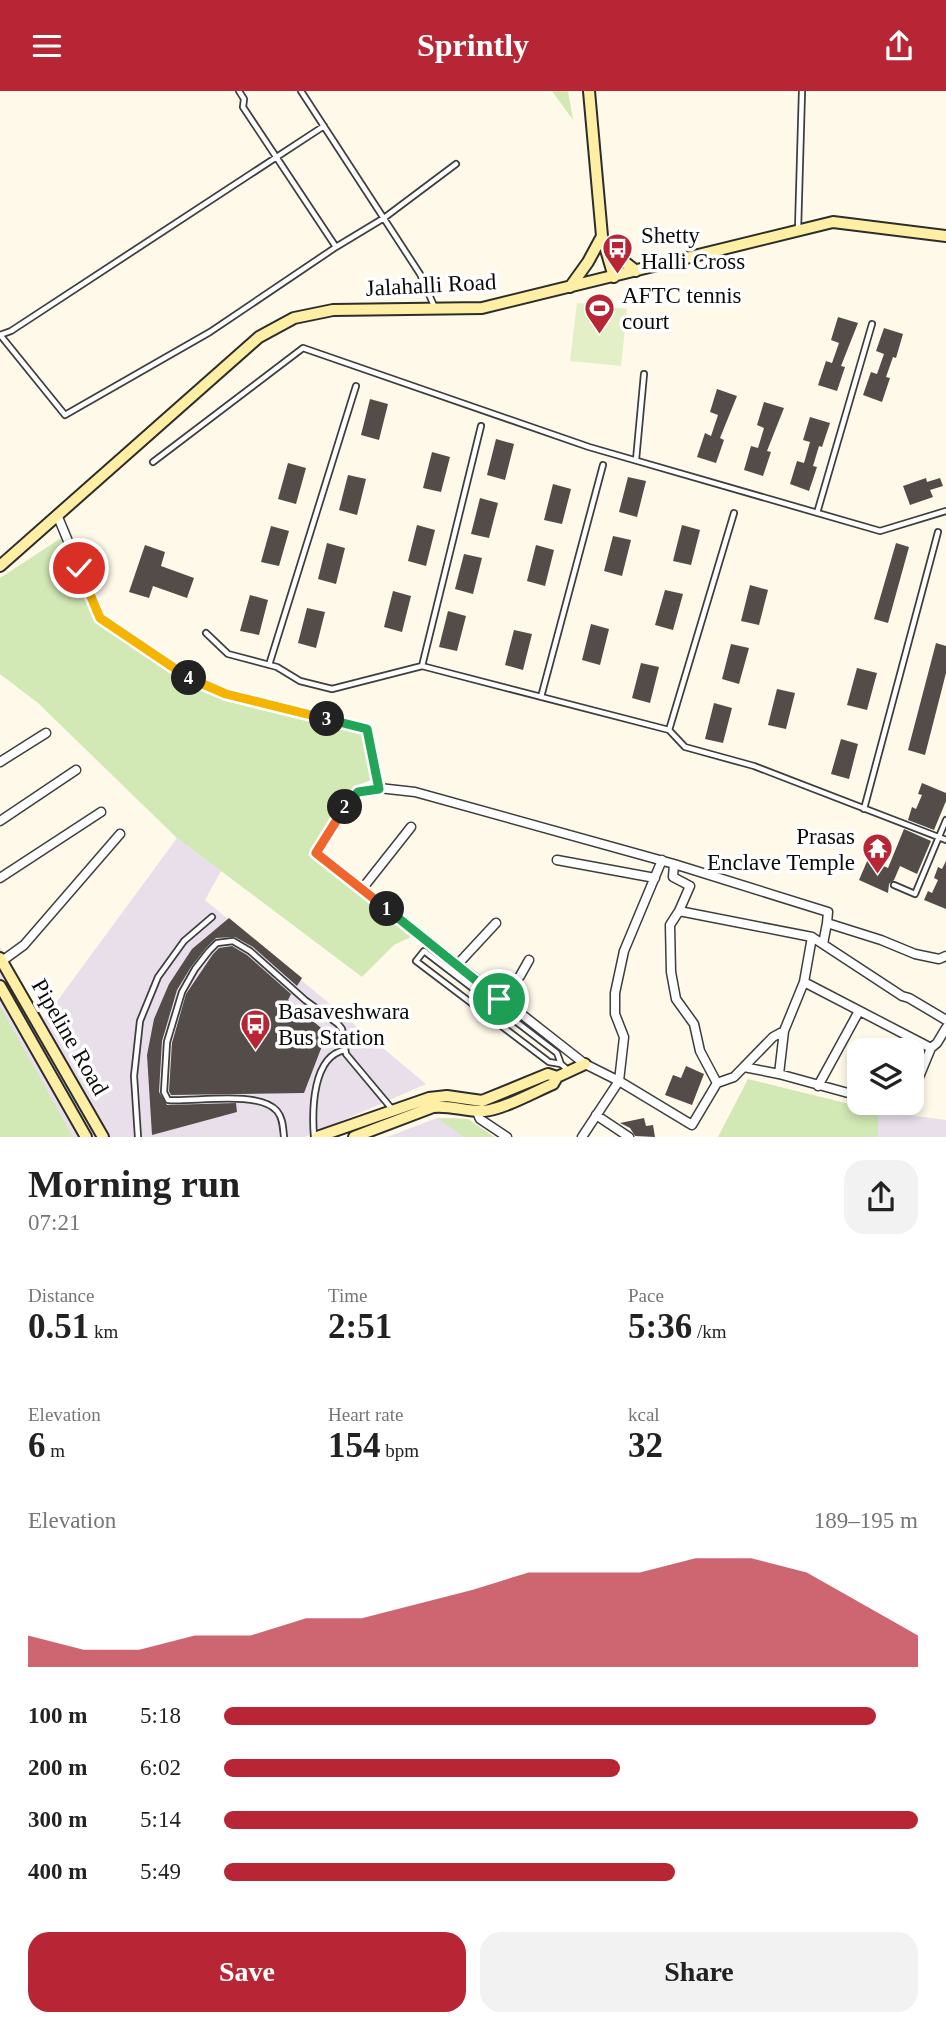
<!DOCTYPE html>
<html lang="en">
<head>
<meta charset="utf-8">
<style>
  :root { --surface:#fff; --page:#f2f2f2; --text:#222; --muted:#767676; --accent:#b82635 }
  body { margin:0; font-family:Georgia,serif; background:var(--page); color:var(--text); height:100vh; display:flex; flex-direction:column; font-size:26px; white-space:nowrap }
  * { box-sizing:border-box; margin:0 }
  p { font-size:23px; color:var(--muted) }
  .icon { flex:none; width:38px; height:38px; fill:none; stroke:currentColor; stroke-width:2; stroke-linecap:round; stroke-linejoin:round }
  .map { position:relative; height:1046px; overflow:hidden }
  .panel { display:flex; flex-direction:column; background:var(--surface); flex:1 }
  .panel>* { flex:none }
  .tools { position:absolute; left:847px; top:947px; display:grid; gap:14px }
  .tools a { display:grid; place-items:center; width:77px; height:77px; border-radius:14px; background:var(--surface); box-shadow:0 4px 10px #0003; font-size:35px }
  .pin { position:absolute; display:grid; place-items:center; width:60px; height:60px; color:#fff; margin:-30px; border:4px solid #fff; border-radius:50%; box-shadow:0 2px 7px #0007 }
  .km { position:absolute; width:35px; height:35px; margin:-18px; border-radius:50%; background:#222; color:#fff; font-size:19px; line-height:35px; text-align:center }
  .round { display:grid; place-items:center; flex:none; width:74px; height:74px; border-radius:21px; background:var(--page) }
  .overview { display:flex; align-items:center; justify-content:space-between; height:119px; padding:0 28px }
  h1 { font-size:38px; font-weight:800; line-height:52px }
  .metrics { display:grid; grid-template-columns:repeat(3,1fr); gap:10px; height:119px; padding:7px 28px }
  .metrics div { display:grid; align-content:center }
  .metrics b { font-size:35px; font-weight:800 }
  .metrics small { font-size:19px; font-weight:400 }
  .metrics p { font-size:19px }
  .chart { height:196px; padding:14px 28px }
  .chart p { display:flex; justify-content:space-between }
  .chart svg { width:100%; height:126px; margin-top:7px; fill:var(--accent); opacity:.7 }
  .primary-button { display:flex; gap:14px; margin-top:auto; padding:14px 28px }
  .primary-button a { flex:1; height:80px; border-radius:21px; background:var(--accent); color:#fff; font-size:28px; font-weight:800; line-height:80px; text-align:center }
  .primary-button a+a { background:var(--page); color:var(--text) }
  ul { padding:0 28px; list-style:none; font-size:23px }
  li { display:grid; grid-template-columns:112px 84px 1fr; align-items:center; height:52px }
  li i { height:18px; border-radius:9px; background:var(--accent) }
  header { display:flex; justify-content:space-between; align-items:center; height:91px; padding:0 28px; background:var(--accent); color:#fff; font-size:32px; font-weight:800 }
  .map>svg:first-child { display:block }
</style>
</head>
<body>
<header><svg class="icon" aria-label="menu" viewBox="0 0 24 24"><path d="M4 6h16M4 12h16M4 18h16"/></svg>Sprintly<svg class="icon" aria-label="share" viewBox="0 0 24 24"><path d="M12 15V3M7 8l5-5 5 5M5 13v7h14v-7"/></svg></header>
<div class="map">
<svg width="946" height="1046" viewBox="0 0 946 1046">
  <rect width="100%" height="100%" fill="#fff9e9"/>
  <path fill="#e8dfea" d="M177 747 221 780 205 809 426 993 305 1046H0V856L44 928Z
    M878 1020 946 1029V1046H878Z
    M437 1027 468 1028 494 1046H387Z"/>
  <path fill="#d2e8b5" d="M552 0H568L573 29Z
    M61 447 94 528 185 589 219 604 361 642 372 689 354 695 308 763 413 845 394 854 362 886 177 747 38 612 0 583V487Z
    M0 915 73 1046H0Z
    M748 988 878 1020V1046H718Z
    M437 1027 468 1028 494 1046H464Z"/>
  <path fill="#e3efc6" d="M577 212 627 218 621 275 570 270Z"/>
  <path fill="#534c48" d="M838 226 858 232 841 275 845 276 837 300 818 294 826 270 832 272 839 252 831 249Z
    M884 237 903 243 896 267 893 266 886 286 890 287 882 311 863 304 871 281 877 283 884 263 876 260Z
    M717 298 737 305 720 347 724 349 716 372 697 366 705 342 711 345 718 324 710 321Z
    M370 308 388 313 379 349 361 344Z
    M764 311 784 317 767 360 771 361 763 385 744 379 751 355 758 357 764 337 757 334Z
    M810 326 830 332 822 356 819 355 813 375 817 376 809 400 790 393 797 370 804 372 810 351 803 349Z
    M496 348 514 353 505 389 487 384Z
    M432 361 450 366 441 401 423 397Z
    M288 372 306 377 296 413 278 408Z
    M348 384 366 388 357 424 339 419Z
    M628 386 646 390 637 426 619 421Z
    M926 387 927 391 940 387 943 395 930 399 933 406 910 414 903 395Z
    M553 393 571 398 562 433 544 429Z
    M480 407 498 412 489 447 471 443Z
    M417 434 435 439 426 475 408 470Z
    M682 434 700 439 691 474 673 470Z
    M271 435 289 440 279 475 261 471Z
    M613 445 631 449 622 485 604 480Z
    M327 452 345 457 336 493 318 488Z
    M896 452 909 456 888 532 874 528Z
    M145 454 165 461 161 475 194 487 187 507 153 495 149 507 129 501Z
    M536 454 554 459 545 495 527 490Z
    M464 463 482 467 473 503 455 498Z
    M750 494 768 499 759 534 741 530Z
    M665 499 683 503 673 539 655 534Z
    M393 500 411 505 402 541 384 536Z
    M250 504 268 509 259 544 240 540Z
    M307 517 325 521 316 557 298 552Z
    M448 520 466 525 457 560 439 556Z
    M591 533 609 538 600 574 582 569Z
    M514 539 532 543 523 579 505 574Z
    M936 552 946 555V582L925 664 908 659Z
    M731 553 749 557 739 593 722 588Z
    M641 572 659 576 650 612 632 607Z
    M857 577 877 582 867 619 847 614Z
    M777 598 795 602 786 638 768 634Z
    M714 612 732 617 723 652 705 648Z
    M841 648 858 653 849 688 831 683Z
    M922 692 946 702V710L934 739 908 729 912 716 916 718 922 704 918 703Z
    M904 738 931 750 917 783 900 775 894 789 889 793 888 802 859 789 868 768 888 777Z
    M946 770V818L924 809 928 800 932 802 938 789 934 787 938 776 942 778Z
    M229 827 302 887 297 895 253 856 235 846 216 847 206 857 191 876 177 899 162 950 159 1001 167 1014 236 1012 237 1021 152 1044 147 964 154 928 169 893 192 858Z
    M232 855 247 864 291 903 288 909 327 942 304 1002 171 1004 169 1000 172 952 186 903 213 863 219 857Z
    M686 975 704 983 692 1014 665 1004 673 984 681 987Z
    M644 1027 646 1035 653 1034 655 1046 635 1045 630 1037 620 1032Z"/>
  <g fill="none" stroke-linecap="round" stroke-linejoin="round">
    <defs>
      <path id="lane" d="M239 0 244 8 243 16 336 156
        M301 0 420 183 435 217
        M798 139 802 0
        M0 244 11 240 324 35
        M1 245 65 324 210 241 336 156 384 127 456 73
        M636 369 644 283
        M153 371 303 257 589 356 880 440 946 420
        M817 422 872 233
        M206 542 228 563 277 576 300 590 332 598 422 575 669 639 685 656 754 675 946 749
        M269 574 356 295
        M422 575 481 335
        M541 606 603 374
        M669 639 734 422
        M864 718 938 441
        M894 794 915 803 946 729
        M561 973 549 971 416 870 424 860 557 962 561 973 569 980
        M138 1046 134 985 140 930 158 886 184 850 212 826
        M284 1046C283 1037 283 1027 277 1020 259 999 195 1011 168 1009L164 1001 167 951 182 901 195 878 209 860 217 852 233 850 250 860 305 909 338 933 342 938 346 963 392 1018
        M314 1046C312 1020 312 965 345 959"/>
      <path id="street" d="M58 426 100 527 186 586 226 602 367 638 379 697
        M0 671 46 642
        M379 697 415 701 674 773 673 786 690 795 679 820 812 846 804 891 784 940 773 946 734 986 717 992 692 1034 619 990 585 973 316 762 350 706 358 701Z
        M0 730 76 679
        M557 769 655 787
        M674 773 828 821 827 832 881 849 915 863 939 868 946 865
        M0 787 101 721
        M362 798 411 736
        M679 820 670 834 671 881 676 908 694 933 700 960 717 992
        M812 846 902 905 909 907 946 929
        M823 853 827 832
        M2 870 24 854 120 743
        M457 874 496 832
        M804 891 931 957
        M499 908 520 885 529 869
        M784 940 779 983 859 1005
        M744 976 779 983
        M818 995 859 920
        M912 1003 931 957 937 952 946 937
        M476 1019 480 1028 507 1046
        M596 1024 629 1046
        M582 1046 619 990 624 946 615 923V902L624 860 662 769"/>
      <path id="secondary" d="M589 0 602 145 614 186
        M607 157 636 180
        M570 196 588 171 602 145
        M0 475 259 246 294 227 333 219 482 217 833 131 946 145
        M0 867 103 1046
        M0 895 86 1046
        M317 1046 429 1007 447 1005 482 1010 548 983 557 986
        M354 1046 433 1016C451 1014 467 1021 484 1020 504 1018 534 1001 553 993L557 986 585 973"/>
    </defs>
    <use href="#lane" stroke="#3e3e3e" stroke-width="8"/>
    <use href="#street" stroke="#3e3e3e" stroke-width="11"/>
    <use href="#secondary" stroke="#2d2d2d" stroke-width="14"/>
    <use href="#lane" stroke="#fff" stroke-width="4.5"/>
    <use href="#street" stroke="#fff" stroke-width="8"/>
    <use href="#secondary" stroke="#feefa5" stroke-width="10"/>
  </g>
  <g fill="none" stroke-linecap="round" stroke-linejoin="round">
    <defs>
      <path id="split-1" d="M387 818 499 908"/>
      <path id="split-2" d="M345 716 316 762 387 818"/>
      <path id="split-3" d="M327 628 367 638 379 698 358 701 345 716"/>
      <path id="split-4" d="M189 587 226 603 327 628"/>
      <path id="split-5" d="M79 477 100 527 189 587"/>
    </defs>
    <use href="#split-1" stroke="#fff" stroke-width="14"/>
    <use href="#split-2" stroke="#fff" stroke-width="14"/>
    <use href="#split-3" stroke="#fff" stroke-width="14"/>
    <use href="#split-4" stroke="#fff" stroke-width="14"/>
    <use href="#split-5" stroke="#fff" stroke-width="14"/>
    <use href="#split-1" stroke="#22a559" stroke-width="9"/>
    <use href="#split-2" stroke="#f0652b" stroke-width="9"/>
    <use href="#split-3" stroke="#22a559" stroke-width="9"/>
    <use href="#split-4" stroke="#f5b400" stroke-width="9"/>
    <use href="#split-5" stroke="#f5b400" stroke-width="9"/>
  </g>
  <defs>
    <symbol id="bus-pin" viewBox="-11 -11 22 30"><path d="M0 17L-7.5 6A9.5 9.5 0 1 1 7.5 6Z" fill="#b82635" stroke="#fff"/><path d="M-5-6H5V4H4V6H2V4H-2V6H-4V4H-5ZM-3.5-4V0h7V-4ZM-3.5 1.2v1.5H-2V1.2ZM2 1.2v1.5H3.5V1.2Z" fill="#fff"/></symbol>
    <symbol id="stadium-pin" viewBox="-11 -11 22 30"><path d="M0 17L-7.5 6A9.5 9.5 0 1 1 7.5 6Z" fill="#b82635" stroke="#fff"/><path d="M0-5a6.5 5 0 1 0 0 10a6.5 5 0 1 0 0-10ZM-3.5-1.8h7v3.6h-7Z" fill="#fff"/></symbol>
    <symbol id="temple-pin" viewBox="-11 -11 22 30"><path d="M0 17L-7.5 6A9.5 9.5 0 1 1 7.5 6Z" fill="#b82635" stroke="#fff"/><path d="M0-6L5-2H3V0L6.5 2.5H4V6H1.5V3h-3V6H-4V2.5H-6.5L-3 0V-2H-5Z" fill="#fff"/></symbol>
  </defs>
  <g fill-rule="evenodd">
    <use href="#bus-pin" x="600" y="140" width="35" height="47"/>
    <use href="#stadium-pin" x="582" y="200" width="35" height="47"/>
    <use href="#temple-pin" x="860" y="740" width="35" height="47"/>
    <use href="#bus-pin" x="238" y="916" width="35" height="47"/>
  </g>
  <g text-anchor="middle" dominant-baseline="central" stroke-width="7" stroke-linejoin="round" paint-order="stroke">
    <g font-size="23" fill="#0b0b0b" stroke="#fff" text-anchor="start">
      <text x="641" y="144">Shetty<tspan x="641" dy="26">Halli Cross</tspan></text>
      <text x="622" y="204">AFTC tennis<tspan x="622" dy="26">court</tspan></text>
      <text x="855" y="745" text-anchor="end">Prasas<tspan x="855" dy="26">Enclave Temple</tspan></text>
      <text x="278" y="920">Basaveshwara<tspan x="278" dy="26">Bus Station</tspan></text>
    </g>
    <g font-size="23" fill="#0b0b0b" stroke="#fff">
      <text transform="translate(431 194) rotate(-3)">Jalahalli Road</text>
      <text transform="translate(70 946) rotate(60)">Pipeline Road</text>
    </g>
  </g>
</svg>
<div class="tools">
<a><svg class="icon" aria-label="layers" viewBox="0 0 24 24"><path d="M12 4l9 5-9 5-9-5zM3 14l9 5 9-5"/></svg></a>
</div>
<div class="pin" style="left:499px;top:908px;background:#1e9e55"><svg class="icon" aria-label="arrive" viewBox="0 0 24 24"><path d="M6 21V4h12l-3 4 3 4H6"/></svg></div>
<div class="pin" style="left:79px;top:477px;background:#d93025"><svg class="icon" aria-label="check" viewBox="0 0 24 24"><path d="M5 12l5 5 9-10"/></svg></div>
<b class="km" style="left:387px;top:818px">1</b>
<b class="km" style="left:345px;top:716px">2</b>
<b class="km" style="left:327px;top:628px">3</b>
<b class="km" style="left:189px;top:587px">4</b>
</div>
<section class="panel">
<div class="overview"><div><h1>Morning run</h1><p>07:21</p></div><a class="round"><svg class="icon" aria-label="share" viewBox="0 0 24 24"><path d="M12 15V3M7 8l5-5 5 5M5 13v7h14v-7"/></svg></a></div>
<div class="metrics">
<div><p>Distance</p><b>0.51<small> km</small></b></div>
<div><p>Time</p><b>2:51</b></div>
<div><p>Pace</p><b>5:36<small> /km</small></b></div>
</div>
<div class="metrics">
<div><p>Elevation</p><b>6<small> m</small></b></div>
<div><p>Heart rate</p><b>154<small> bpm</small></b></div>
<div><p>kcal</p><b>32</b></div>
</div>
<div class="chart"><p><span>Elevation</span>189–195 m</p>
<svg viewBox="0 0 160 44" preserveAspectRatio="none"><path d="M0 44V33L10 38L20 38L30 33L40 33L50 27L60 27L70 22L80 17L90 11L100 11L110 11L120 6L130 6L140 11L150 22L160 33V44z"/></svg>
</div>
<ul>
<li><b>100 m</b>5:18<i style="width:94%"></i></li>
<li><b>200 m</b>6:02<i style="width:57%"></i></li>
<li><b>300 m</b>5:14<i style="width:100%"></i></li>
<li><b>400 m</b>5:49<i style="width:65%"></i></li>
</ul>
<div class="primary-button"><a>Save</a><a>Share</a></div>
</section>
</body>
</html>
